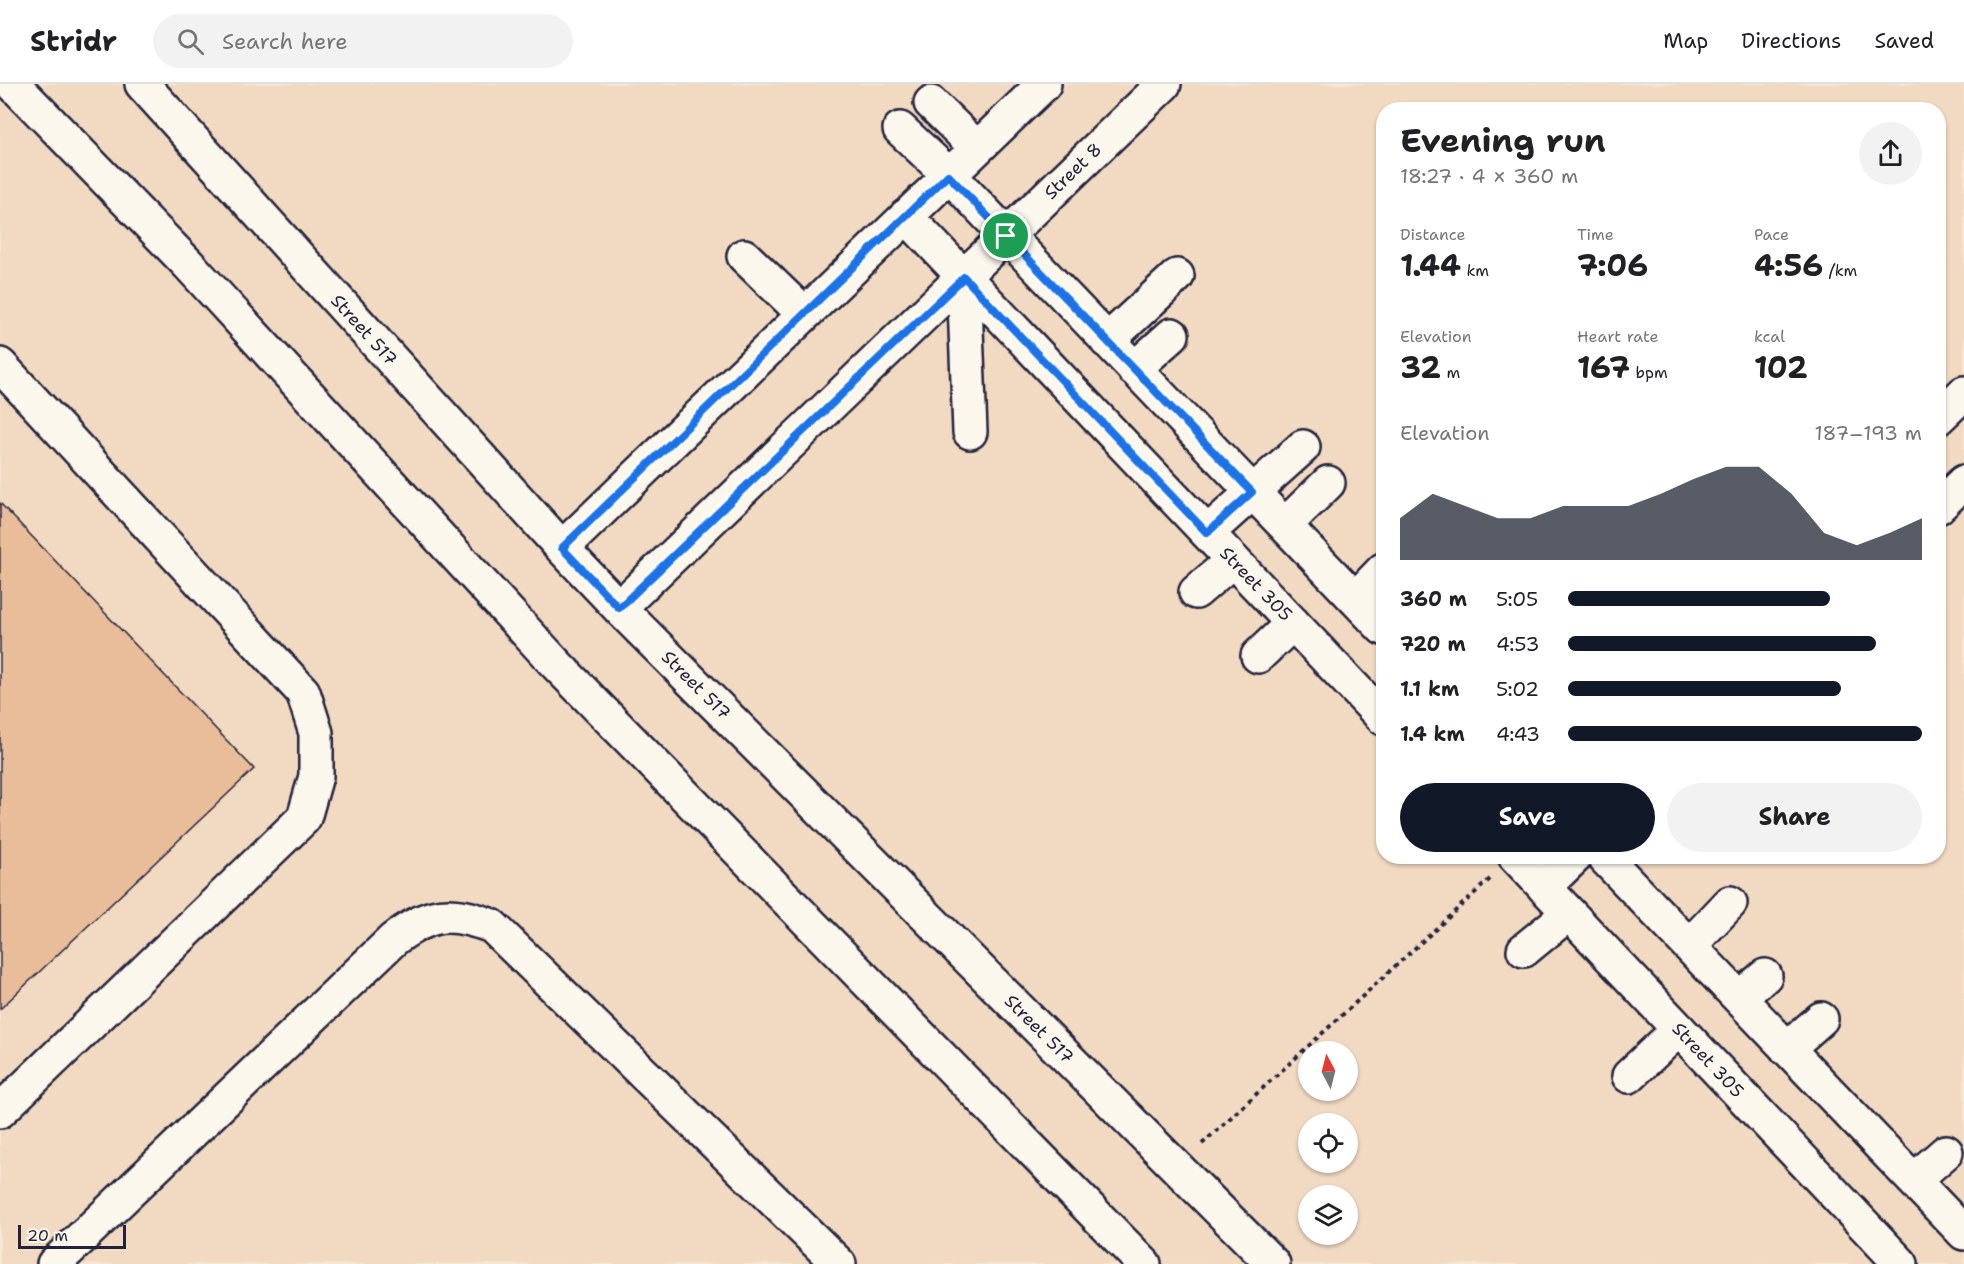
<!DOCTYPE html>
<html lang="en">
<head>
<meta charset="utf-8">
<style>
  :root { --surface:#fff; --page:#f2f2f2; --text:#202124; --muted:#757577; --line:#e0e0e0; --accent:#111827 }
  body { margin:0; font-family:"Shantell Sans",sans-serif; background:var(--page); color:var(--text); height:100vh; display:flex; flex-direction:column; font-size:22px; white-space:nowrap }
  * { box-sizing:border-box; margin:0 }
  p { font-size:20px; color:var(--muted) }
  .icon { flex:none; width:33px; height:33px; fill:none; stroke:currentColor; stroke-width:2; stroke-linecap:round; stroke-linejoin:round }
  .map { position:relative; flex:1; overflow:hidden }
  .details { position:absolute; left:1376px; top:18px; width:570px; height:762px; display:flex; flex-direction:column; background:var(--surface); border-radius:24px; box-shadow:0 2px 4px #0004 }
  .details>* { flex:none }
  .needle { width:39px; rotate:353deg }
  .fabs { position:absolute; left:1298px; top:957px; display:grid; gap:12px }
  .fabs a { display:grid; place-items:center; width:60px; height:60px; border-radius:50%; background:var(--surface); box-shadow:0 2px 4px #0004; font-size:30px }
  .scale { position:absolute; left:18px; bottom:15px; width:108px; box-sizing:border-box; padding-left:6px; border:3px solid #22223b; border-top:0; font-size:16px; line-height:21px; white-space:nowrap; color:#22223b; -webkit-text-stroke:4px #fbf7ec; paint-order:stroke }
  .pin { position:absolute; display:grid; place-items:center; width:51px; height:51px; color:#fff; margin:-26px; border:3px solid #fff; border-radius:50%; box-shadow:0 2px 6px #0007 }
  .round { display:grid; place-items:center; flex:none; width:63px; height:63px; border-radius:32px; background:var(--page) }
  .overview { display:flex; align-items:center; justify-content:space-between; height:102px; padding:0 24px }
  h1 { font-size:33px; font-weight:700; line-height:45px }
  .stats { display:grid; grid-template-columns:repeat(3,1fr); gap:9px; height:102px; padding:6px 24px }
  .stats div { display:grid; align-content:center }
  .stats b { font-size:30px; font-weight:700 }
  .stats small { font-size:16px; font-weight:400 }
  .stats p { font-size:16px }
  .chart { height:168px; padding:12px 24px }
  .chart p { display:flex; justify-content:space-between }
  .chart svg { width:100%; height:108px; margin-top:6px; fill:var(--accent); opacity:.7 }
  .primary-button { display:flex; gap:12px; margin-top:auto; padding:12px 24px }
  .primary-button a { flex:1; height:69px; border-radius:36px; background:var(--accent); color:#fff; font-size:24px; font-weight:700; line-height:69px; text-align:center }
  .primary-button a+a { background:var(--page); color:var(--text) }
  ul { padding:0 24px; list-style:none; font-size:20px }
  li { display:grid; grid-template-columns:96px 72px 1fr; align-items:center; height:45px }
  li i { height:15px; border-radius:8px; background:var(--accent) }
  header { display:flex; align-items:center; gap:36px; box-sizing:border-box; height:84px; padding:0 30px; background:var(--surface); border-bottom:2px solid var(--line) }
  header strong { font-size:28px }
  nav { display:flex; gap:33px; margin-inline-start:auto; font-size:21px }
  .search { width:420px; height:54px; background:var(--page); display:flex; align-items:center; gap:15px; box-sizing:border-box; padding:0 21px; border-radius:33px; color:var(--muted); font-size:22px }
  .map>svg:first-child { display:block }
</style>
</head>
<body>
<header>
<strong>Stridr</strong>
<div class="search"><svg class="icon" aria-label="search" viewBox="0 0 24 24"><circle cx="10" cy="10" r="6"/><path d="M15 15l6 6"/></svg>Search here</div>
<nav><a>Map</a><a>Directions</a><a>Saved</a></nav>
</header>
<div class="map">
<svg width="1964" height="1180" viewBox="0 0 1964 1180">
  <rect width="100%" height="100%" fill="#f6e6d3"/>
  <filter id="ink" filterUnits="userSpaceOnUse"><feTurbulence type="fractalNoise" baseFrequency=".0167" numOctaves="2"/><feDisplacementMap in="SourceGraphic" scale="12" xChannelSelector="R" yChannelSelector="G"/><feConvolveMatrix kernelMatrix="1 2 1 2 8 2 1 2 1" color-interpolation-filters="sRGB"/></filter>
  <g filter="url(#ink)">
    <path fill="#f2dac2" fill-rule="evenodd" d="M0 0H1964V1180H0ZM1383 26H1938V772H1383ZM1308 968H1347V1006H1308ZM1308 1040H1347V1078H1308ZM1308 1112H1347V1150H1308Z"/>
    <path fill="#eabd9a" stroke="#22223b" stroke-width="1.5" d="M0 419 254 685 0 925Z"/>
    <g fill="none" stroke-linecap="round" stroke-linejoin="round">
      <defs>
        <path id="minor" d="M13 0 189 181 555 579 1144 1180
          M142 0 562 464 619 524 1273 1180
          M931 19 977 64
          M900 45 949 91 1383 544
          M906 132 1383 634
          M744 172 804 230
          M964 193 970 348
          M1107 257 1177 192
          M0 281 303 608 316 649V692L304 734 0 1027
          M1134 285 1172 251
          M1938 334 1964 309
          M1938 423 1964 398
          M1285 441 1328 399
          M1207 449 1303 363
          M562 464 1044 0
          M1196 508 1233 476
          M1355 515 1383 486
          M619 524 1164 0
          M1258 572 1293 539
          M1515 772 1901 1180
          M1603 772 1964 1149
          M1544 803 1576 772
          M1689 862 1730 819
          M1524 866 1569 829
          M1739 914 1765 892
          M1787 965 1821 935
          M1629 992 1679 945
          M1914 1096 1946 1068
          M54 1180 394 855C431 828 449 826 492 842L839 1180"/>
      </defs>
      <use href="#minor" stroke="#22223b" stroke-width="38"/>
      <path stroke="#22223b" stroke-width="4" stroke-dasharray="4.5 4.5" stroke-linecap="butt" d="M1202 1060 1490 795"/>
      <use href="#minor" stroke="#fbf7ec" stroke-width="33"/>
    </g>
  </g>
  <g fill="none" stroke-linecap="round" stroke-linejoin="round" filter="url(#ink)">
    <defs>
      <path id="route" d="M948 91 1252 408 1207 449 964 193 619 524 562 464Z"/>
    </defs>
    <use href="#route" stroke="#fff" stroke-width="12"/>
    <use href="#route" stroke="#1a73e8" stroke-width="8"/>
  </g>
  <g text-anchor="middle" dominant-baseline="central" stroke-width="6" stroke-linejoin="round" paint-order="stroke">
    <g font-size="18" fill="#22223b" stroke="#fbf7ec">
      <text transform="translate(1073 87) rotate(-44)">Street 8</text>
      <text transform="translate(364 246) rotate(48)">Street 517</text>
      <text transform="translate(1256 500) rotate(46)">Street 305</text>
      <text transform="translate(696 601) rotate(45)">Street 517</text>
      <text transform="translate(1039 945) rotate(45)">Street 517</text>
      <text transform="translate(1708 976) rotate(47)">Street 305</text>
    </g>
  </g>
</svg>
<div class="fabs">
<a><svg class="needle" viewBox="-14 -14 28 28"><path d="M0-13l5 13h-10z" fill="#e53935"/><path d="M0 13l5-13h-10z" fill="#757577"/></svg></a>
<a><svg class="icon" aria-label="locate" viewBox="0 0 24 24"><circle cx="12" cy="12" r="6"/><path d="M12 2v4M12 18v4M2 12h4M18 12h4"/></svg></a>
<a><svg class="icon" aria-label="layers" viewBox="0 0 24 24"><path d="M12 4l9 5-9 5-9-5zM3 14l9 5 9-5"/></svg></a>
</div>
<div class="scale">20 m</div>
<div class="pin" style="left:1006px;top:152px;background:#1e9e55"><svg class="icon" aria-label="arrive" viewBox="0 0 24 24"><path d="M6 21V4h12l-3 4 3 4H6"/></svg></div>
<section class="details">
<div class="overview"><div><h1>Evening run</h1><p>18:27 · 4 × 360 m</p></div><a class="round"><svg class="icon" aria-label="share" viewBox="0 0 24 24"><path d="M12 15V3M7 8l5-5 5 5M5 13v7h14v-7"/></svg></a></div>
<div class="stats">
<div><p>Distance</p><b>1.44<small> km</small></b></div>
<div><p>Time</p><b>7:06</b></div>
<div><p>Pace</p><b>4:56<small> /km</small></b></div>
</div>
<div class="stats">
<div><p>Elevation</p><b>32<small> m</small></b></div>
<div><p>Heart rate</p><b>167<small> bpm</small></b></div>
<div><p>kcal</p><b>102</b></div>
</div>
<div class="chart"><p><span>Elevation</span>187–193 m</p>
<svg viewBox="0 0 160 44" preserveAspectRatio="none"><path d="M0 44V27L10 17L20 22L30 27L40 27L50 22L60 22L70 22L80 17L90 11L100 6L110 6L120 17L130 33L140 38L150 33L160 27V44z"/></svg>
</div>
<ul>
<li><b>360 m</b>5:05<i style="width:74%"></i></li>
<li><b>720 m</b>4:53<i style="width:87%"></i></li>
<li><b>1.1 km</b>5:02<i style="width:77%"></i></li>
<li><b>1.4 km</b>4:43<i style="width:100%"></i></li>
</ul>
<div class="primary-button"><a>Save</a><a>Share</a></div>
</section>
</div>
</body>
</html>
